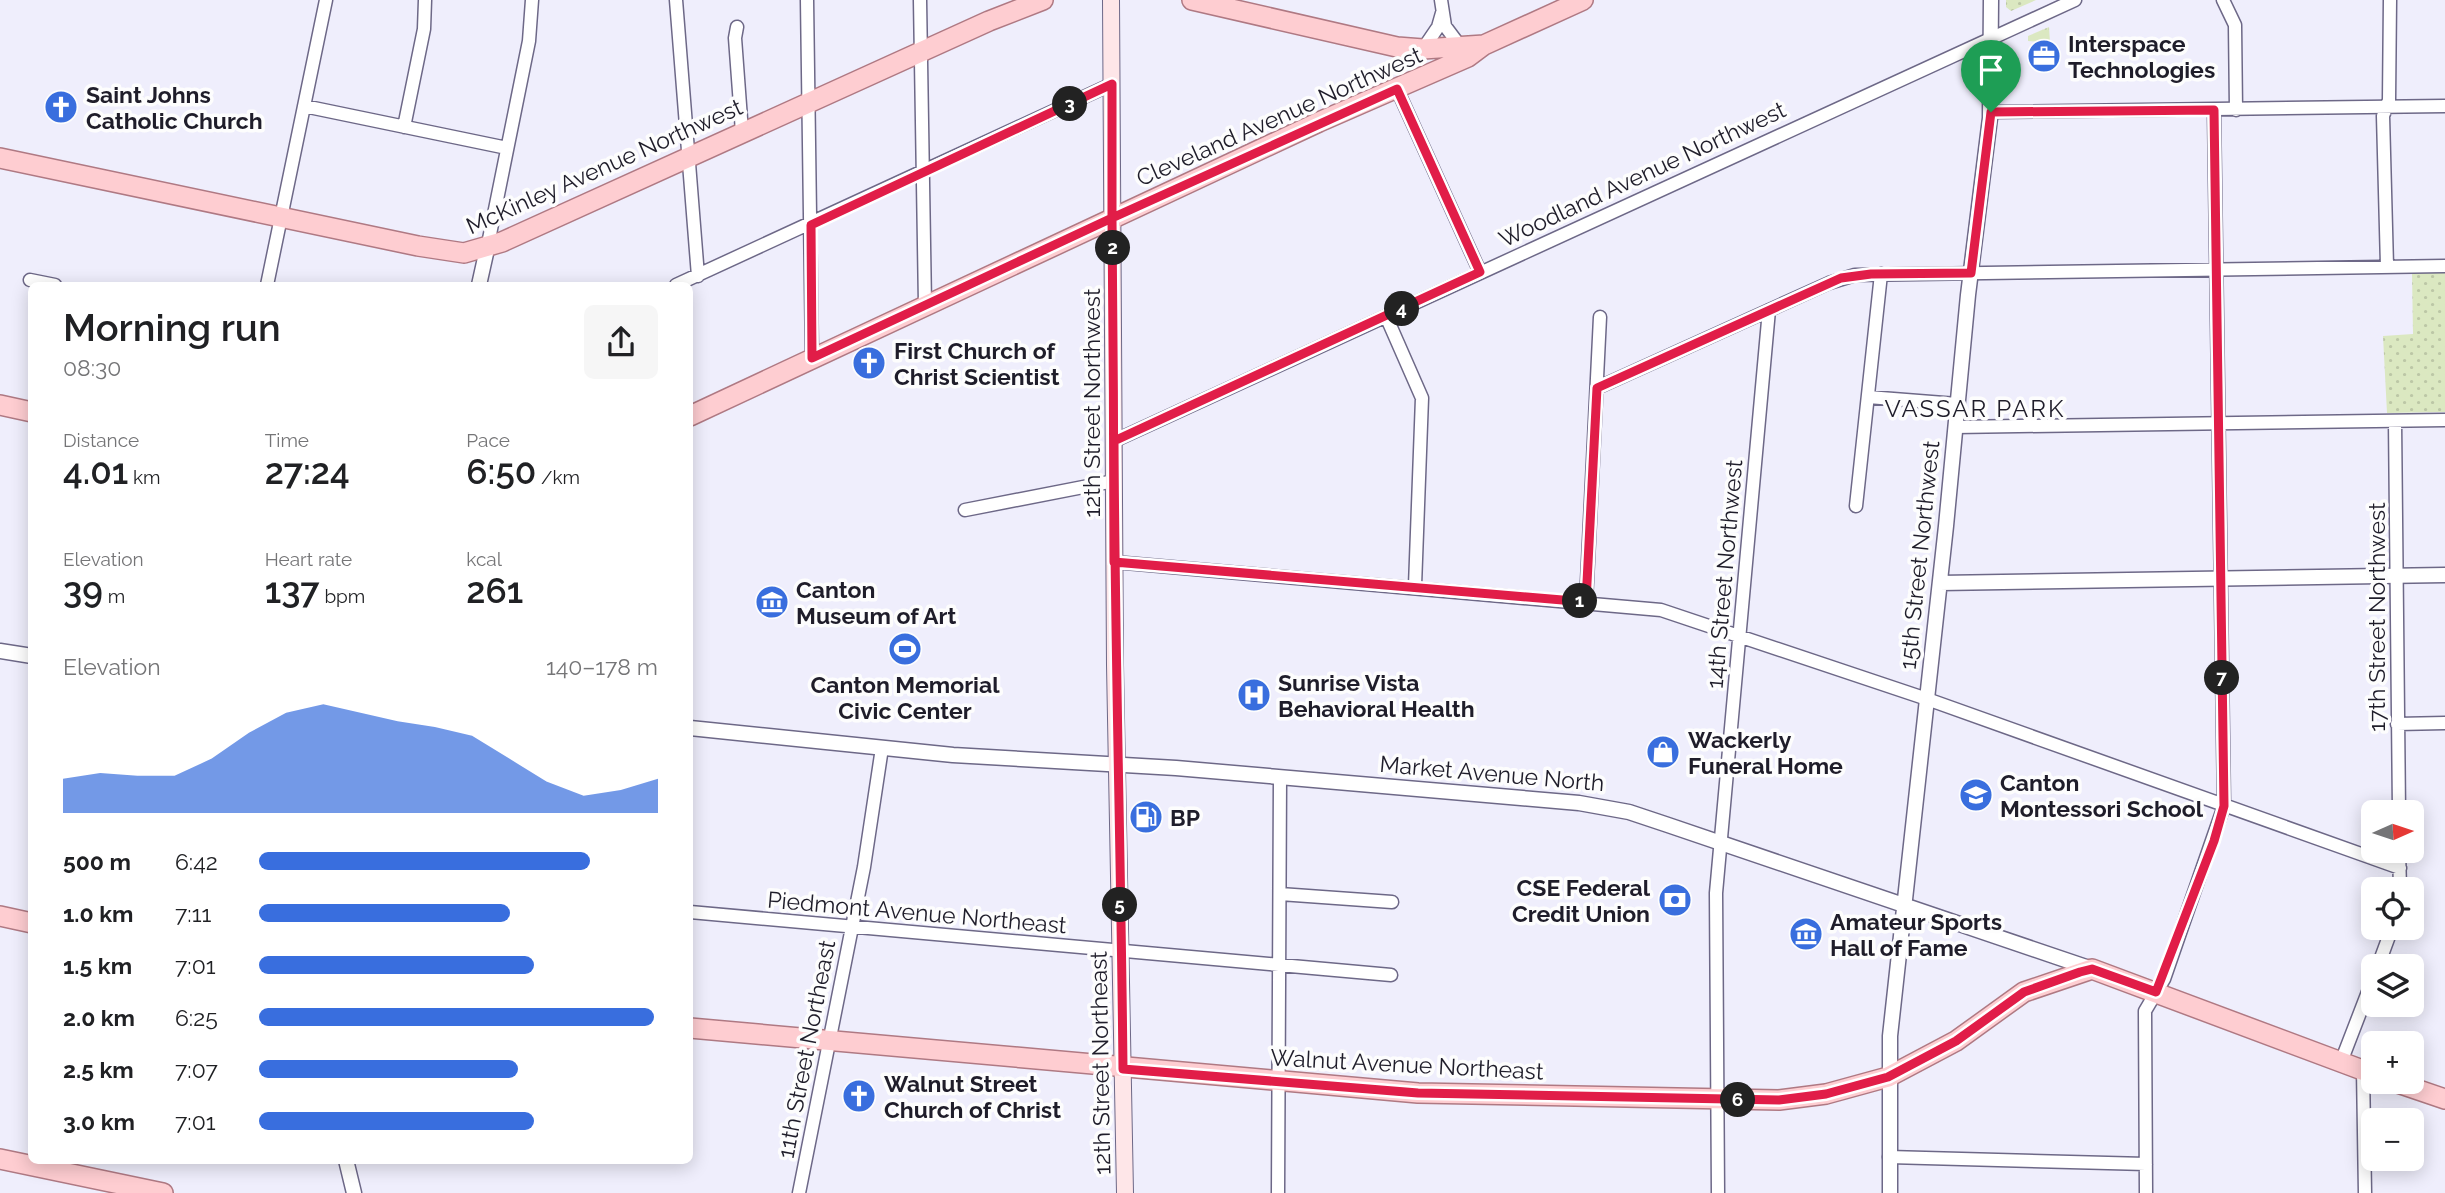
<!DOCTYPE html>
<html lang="en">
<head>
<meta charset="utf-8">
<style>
  :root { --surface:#fff; --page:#f6f6f6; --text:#202124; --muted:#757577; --accent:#396ede }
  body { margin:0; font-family:Raleway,sans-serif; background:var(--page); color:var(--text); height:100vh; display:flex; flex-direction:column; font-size:26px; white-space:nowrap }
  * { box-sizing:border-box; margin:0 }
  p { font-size:23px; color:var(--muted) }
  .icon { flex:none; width:38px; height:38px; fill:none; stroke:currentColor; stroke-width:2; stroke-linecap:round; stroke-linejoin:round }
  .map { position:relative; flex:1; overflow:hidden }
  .sheet { position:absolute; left:28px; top:282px; width:665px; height:882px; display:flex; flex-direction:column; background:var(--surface); border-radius:10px; box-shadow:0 4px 18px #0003 }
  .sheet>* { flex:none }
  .needle { width:46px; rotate:87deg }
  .buttons { position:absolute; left:2361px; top:800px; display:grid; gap:14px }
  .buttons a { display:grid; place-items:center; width:63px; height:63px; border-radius:10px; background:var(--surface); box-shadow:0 4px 18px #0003; font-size:35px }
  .pin { position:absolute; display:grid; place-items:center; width:60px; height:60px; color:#fff; margin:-72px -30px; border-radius:50% 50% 50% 0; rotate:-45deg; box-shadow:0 0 7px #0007 }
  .pin .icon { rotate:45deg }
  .km { position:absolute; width:35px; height:35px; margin:-18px; border-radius:50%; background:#222; color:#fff; font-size:19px; line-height:35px; text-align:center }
  .round { display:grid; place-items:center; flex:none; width:74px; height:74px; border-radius:10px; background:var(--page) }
  .head { display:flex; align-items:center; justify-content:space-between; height:119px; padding:0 35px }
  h1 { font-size:38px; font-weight:600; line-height:52px }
  .stats { display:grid; grid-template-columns:repeat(3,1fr); gap:10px; height:119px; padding:7px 35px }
  .stats div { display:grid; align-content:center }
  .stats b { font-size:35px; font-weight:600 }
  .stats small { font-size:19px; font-weight:400 }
  .stats p { font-size:19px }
  .chart { height:196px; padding:14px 35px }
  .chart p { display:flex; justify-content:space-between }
  .chart svg { width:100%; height:126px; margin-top:7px; fill:var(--accent); opacity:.7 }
  ul { padding:0 35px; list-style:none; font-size:23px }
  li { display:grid; grid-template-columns:112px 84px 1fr; align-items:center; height:52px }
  li i { height:18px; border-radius:9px; background:var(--accent) }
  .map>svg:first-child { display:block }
</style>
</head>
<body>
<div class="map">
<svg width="2445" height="1193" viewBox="0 0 2445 1193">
  <defs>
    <pattern id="grass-tufts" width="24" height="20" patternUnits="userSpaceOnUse" patternTransform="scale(1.75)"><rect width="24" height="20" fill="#dbe8c1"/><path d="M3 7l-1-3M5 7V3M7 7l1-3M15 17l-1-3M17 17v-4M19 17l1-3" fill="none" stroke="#bcc7a6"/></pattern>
    <pattern id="park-dots" width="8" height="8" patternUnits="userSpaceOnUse" patternTransform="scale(1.75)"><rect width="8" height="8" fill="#dbe8c1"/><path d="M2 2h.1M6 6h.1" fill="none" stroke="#bcc7a6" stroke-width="1.8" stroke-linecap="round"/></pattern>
  </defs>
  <rect width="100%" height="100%" fill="#efeefc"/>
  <path fill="url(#grass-tufts)" d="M2049 27 2050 43 2028 41V36Z"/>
  <path fill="url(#park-dots)" d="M2006 0H2036L2011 11 2006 7Z
    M2445 272V412L2387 413 2383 336 2413 334 2412 273Z"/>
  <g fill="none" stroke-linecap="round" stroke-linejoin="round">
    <defs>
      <path id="minor" d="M676 0 698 276
        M807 0 812 358
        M920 0 925 305
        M1441 0 1445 26 1460 46
        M2223 0 2235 25 2236 110
        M737 27 735 38 742 132
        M1423 49 1438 27 1442 13
        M1397 89 1480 272
        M304 106 507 148
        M1991 112 2445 106
        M404 127 424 29 425 0
        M487 249 529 41 532 0
        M2387 266 2383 116 2389 100 2390 0
        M30 280 55 285
        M267 285 326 0
        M676 285 1112 84
        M1386 316 1422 398 1415 586
        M1597 388 1829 283 1855 275 2445 266
        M1868 397 1957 404
        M2395 421 2399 812
        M1955 427 2445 420
        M1114 441 2075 0
        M1856 506 1881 274
        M965 510 1114 481
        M1114 562 1661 610 1927 699 2400 868
        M1586 602 1600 317
        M2397 724 2445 723
        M2399 850 2400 889
        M1280 894 1392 902
        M690 912 1391 975
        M2378 966 2392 928
        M2341 1062 2373 979
        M2363 1070 2365 1193
        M1889 1157 2146 1164
        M799 1193 864 867 882 748
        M1278 1193 1280 779
        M1718 1193 1716 893 1769 310
        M2146 1193 2145 1011 2164 979 2224 806 2214 110"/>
      <path id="tertiary" d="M479 285 487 249
        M1940 583 2445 575
        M0 651 32 656
        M690 728 953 755 1176 768 1579 803 1629 812 1668 825 2092 969
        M346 1160 354 1193
        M1890 1193V1036L1946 526 1968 295 1990 118 1991 0"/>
      <path id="secondary" d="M1111 0 1115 665 1125 1193"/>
      <path id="primary" d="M1192 0 1397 47 1423 49 1484 45
        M0 158 418 246 464 253 502 242 989 21 1043 0
        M0 405 32 412
        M690 416 1319 122 1468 57 1484 45 1583 0
        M0 916 32 923
        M690 1028 1418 1093 1779 1100 1826 1094 1888 1077 1956 1041 2024 992 2092 969 2373 1074
        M2395 1082 2445 1099
        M0 1159 163 1193"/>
    </defs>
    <use href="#minor" stroke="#6d6887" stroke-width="15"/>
    <use href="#tertiary" stroke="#6d6887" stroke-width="17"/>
    <use href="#secondary" stroke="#6d6887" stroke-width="18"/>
    <use href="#primary" stroke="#af7983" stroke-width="22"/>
    <use href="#minor" stroke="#fff" stroke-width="12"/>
    <use href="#tertiary" stroke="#fff" stroke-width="14"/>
    <use href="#secondary" stroke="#fee6e8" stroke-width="16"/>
    <use href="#primary" stroke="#fecdd1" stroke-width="19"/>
  </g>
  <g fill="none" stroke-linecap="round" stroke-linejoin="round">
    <defs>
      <path id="route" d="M1991 112 1971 273 1871 274 1841 278 1597 388 1586 602 1114 562C1114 447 1113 333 1112 218L812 358 811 225 1112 84V218L1397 89 1480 272 1114 441C1115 651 1121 860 1123 1069L1418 1093 1779 1100 1826 1094 1888 1077 1956 1041 2024 992 2080 972 2092 969 2156 992 2214 841 2224 806 2214 110 1991 112"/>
    </defs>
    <use href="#route" stroke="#fff" stroke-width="14"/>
    <use href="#route" stroke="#e11d48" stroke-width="9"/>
  </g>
  <defs>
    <symbol id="office-disc" viewBox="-11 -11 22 22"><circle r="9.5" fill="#396ede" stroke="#fdfdfd"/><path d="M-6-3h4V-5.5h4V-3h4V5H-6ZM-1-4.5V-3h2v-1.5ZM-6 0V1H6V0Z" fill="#fff"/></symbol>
    <symbol id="church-disc" viewBox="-11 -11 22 22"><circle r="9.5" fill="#396ede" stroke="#fdfdfd"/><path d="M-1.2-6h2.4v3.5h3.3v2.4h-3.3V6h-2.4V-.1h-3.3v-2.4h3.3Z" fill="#fff"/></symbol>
    <symbol id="museum-disc" viewBox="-11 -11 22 22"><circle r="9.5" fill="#396ede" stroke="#fdfdfd"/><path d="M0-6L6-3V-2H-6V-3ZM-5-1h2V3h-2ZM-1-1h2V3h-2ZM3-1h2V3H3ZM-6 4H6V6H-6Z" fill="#fff"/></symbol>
    <symbol id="stadium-disc" viewBox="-11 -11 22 22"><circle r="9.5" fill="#396ede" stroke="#fdfdfd"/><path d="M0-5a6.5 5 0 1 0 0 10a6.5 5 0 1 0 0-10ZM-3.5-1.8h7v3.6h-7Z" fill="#fff"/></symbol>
    <symbol id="hospital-disc" viewBox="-11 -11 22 22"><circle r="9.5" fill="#396ede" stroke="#fdfdfd"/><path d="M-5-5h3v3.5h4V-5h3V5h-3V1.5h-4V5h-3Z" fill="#fff"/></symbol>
    <symbol id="shop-disc" viewBox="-11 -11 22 22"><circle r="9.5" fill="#396ede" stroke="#fdfdfd"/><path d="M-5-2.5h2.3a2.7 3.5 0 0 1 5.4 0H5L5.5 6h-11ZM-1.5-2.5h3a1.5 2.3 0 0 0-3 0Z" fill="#fff"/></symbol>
    <symbol id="school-disc" viewBox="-11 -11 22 22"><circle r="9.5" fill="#396ede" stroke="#fdfdfd"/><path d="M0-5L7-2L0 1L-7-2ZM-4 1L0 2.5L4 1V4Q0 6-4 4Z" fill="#fff"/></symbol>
    <symbol id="fuel-disc" viewBox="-11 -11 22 22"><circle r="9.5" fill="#396ede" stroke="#fdfdfd"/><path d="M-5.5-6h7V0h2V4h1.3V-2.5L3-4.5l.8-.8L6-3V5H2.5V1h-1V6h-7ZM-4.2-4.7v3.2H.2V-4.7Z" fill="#fff"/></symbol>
    <symbol id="bank-disc" viewBox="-11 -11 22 22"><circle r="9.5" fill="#396ede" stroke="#fdfdfd"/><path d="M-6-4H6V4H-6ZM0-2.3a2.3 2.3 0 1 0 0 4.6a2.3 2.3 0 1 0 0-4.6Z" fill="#fff"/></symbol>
  </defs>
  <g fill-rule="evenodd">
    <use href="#office-disc" x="2025" y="37" width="38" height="38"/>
    <use href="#church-disc" x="42" y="88" width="38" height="38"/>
    <use href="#church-disc" x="850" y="344" width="38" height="38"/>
    <use href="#museum-disc" x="753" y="583" width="38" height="38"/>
    <use href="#stadium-disc" x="886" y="630" width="38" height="38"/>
    <use href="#hospital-disc" x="1235" y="676" width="38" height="38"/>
    <use href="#shop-disc" x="1644" y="733" width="38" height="38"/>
    <use href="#school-disc" x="1957" y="776" width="38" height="38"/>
    <use href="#fuel-disc" x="1127" y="798" width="38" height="38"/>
    <use href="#bank-disc" x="1656" y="881" width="38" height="38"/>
    <use href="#museum-disc" x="1787" y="915" width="38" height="38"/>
    <use href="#church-disc" x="840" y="1077" width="38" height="38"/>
  </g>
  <g text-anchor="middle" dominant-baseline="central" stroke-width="7" stroke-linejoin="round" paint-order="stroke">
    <g font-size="23" font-weight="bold" fill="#1f1d2a" stroke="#fdfdfd" text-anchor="start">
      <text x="2068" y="43">Interspace<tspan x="2068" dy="26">Technologies</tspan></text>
      <text x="86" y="94">Saint Johns<tspan x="86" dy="26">Catholic Church</tspan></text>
      <text x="894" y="350">First Church of<tspan x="894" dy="26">Christ Scientist</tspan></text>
      <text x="796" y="589">Canton<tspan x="796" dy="26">Museum of Art</tspan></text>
      <text x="1278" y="682">Sunrise Vista<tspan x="1278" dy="26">Behavioral Health</tspan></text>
      <text x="905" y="684" text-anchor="middle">Canton Memorial<tspan x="905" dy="26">Civic Center</tspan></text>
      <text x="1688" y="739">Wackerly<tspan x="1688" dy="26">Funeral Home</tspan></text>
      <text x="2000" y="782">Canton<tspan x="2000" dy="26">Montessori School</tspan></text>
      <text x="1170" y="817">BP</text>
      <text x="1650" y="887" text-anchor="end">CSE Federal<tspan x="1650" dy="26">Credit Union</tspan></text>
      <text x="1830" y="921">Amateur Sports<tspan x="1830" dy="26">Hall of Fame</tspan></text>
      <text x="884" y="1083">Walnut Street<tspan x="884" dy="26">Church of Christ</tspan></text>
    </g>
    <g font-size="23" fill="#1f1d2a" stroke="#fdfdfd">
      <text transform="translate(1279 116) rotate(-24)">Cleveland Avenue Northwest</text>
      <text transform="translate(604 166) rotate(-24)">McKinley Avenue Northwest</text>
      <text transform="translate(1642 174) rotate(-25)">Woodland Avenue Northwest</text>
      <text transform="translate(1091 403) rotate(-90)">12th Street Northwest</text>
      <text transform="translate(1919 555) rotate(-84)">15th Street Northwest</text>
      <text transform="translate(1724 574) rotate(-85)">14th Street Northwest</text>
      <text transform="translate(2376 617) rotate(-90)">17th Street Northwest</text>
      <text transform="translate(1492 773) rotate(5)">Market Avenue North</text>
      <text transform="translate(917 912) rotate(5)">Piedmont Avenue Northeast</text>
      <text transform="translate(806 1049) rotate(-79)">11th Street Northeast</text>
      <text transform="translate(1100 1063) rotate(-91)">12th Street Northeast</text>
      <text transform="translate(1407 1064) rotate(3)">Walnut Avenue Northeast</text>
    </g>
    <g font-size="24" letter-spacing="2" fill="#1f1d2a" stroke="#fdfdfd">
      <text x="1975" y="408">VASSAR PARK</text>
    </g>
  </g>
</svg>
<div class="buttons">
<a><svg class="needle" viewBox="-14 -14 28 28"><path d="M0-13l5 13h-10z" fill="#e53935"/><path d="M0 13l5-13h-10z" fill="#757577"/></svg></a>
<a><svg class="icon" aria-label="locate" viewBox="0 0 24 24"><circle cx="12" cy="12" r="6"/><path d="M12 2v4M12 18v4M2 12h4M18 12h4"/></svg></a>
<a><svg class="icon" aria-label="layers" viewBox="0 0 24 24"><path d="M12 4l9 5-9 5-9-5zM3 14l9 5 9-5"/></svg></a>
<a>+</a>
<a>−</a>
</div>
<div class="pin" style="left:1991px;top:112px;background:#1e9e55"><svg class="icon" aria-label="arrive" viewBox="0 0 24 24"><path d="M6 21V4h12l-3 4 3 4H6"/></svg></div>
<b class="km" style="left:1580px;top:601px">1</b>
<b class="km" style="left:1113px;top:248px">2</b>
<b class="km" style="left:1070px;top:104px">3</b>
<b class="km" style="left:1402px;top:309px">4</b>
<b class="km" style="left:1120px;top:905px">5</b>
<b class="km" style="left:1738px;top:1100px">6</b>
<b class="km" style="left:2222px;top:678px">7</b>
<section class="sheet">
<div class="head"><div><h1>Morning run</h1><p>08:30</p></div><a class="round"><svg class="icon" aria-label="share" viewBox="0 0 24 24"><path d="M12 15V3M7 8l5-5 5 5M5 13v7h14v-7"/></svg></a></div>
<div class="stats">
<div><p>Distance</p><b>4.01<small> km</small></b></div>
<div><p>Time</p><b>27:24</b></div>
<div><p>Pace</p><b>6:50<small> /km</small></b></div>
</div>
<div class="stats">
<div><p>Elevation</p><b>39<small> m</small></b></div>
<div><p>Heart rate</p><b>137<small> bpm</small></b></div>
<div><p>kcal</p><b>261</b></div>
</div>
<div class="chart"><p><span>Elevation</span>140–178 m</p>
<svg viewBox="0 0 160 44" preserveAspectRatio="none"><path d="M0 44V32L10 30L20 31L30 31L40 25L50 16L60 9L70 6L80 9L90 12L100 14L110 17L120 25L130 33L140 38L150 36L160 32V44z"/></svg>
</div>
<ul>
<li><b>500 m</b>6:42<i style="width:83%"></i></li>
<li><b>1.0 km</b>7:11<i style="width:63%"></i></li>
<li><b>1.5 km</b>7:01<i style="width:69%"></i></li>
<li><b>2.0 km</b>6:25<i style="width:99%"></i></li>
<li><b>2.5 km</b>7:07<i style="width:65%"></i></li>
<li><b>3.0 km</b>7:01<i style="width:69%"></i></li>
</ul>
</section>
</div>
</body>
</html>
